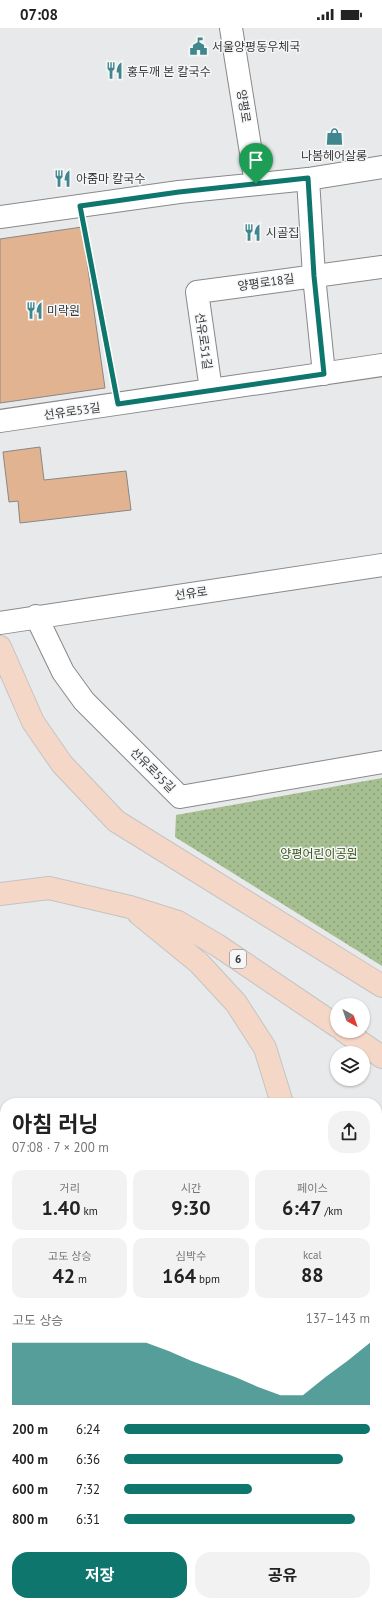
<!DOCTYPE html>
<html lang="ko">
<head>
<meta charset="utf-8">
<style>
  :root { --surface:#fff; --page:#f2f2f2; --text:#222; --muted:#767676; --accent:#0f766e }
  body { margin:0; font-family:"PT Sans","Noto Sans KR",sans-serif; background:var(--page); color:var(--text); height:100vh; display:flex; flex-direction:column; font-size:15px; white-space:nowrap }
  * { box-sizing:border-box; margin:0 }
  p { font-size:13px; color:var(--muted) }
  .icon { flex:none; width:22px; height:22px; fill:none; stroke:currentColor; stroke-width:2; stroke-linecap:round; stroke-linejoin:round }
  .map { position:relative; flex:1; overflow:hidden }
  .drawer { position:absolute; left:0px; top:1070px; width:382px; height:508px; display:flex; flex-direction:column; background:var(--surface); border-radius:16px 16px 0 0; box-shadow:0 1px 3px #0004 }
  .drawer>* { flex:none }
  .needle { width:26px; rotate:140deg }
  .controls { position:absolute; left:330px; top:970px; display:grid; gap:8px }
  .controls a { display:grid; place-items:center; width:40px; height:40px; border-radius:50%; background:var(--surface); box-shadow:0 1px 3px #0004; font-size:20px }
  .pin { position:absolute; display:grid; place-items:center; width:34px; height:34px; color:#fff; margin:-41px -17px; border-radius:50% 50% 50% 0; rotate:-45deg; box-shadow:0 0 4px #0007 }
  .pin .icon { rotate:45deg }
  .round { display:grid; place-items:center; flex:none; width:42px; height:42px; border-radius:16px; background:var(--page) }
  .overview { display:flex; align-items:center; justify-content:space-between; height:68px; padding:0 12px }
  h1 { font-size:22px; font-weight:700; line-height:30px }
  .stats { display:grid; grid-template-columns:repeat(3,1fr); gap:6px; height:68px; padding:4px 12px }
  .stats div { display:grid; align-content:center; border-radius:10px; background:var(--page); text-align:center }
  .stats b { font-size:20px; font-weight:700 }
  .stats small { font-size:11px; font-weight:400 }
  .stats p { font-size:11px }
  .chart { height:112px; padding:8px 12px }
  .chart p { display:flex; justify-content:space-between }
  .chart svg { width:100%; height:72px; margin-top:4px; fill:var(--accent); opacity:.7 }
  .action { display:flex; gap:8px; margin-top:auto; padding:8px 12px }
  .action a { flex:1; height:46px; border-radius:16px; background:var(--accent); color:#fff; font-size:16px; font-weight:700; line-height:46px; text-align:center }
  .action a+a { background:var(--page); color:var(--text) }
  ul { padding:0 12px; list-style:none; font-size:13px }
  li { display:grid; grid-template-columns:64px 48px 1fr; align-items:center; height:30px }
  li i { height:10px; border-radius:5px; background:var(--accent) }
  .status { display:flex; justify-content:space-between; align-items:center; height:28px; padding:0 20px; background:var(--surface); direction:ltr }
  .status svg { height:11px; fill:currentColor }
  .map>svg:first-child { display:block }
</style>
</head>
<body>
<div class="status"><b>07:08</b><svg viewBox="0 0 49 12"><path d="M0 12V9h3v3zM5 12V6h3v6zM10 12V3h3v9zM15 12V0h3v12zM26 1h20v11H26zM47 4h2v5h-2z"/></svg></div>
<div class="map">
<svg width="382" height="1578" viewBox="0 0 382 1578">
  <defs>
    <pattern id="green-dots" width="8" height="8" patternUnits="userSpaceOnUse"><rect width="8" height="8" fill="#a6bf90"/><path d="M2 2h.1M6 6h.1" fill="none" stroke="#889c77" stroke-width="1.8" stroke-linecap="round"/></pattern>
  </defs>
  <rect width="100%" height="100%" fill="#e8e9ea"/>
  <path fill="url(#green-dots)" d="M382 750V938L175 809 176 787Z"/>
  <path fill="#e2b391" stroke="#888786" d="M82 199 105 360 0 375V211Z
    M40 419 44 452 126 443 131 482 20 495 18 473 9 474 3 424Z"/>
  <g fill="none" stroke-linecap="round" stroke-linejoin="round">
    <defs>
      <path id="minor" d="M231 0 256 156
        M308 151 314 248 324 346
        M0 189 179 164 308 151 382 139
        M211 362 197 264 382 239
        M0 393 382 337
        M36 588 63 644 84 673 180 769 382 734
        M0 595 382 537"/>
      <path id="primary" d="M0 619 33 694 62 736 116 793 382 958
        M0 866 49 860 130 879 178 894 217 917 337 998
        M139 886 199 935 236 975 265 1020 282 1075
        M344 1003 382 1029
        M0 1125 5 1161
        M0 1273 5 1274
        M377 1283H382
        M377 1338H382
        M0 1348H5
        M377 1356H382
        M377 1414 382 1413
        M0 1571 1 1578
        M66 1573 67 1578
        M87 1573V1578
        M126 1578 127 1573"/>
    </defs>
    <use href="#minor" stroke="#89898a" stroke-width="24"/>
    <use href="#primary" stroke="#c4c4c4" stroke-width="24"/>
    <path stroke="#a5a6a7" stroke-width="2.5" stroke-dasharray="3 3" stroke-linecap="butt" d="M85 204 113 350"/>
    <use href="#minor" stroke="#fff" stroke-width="22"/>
    <use href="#primary" stroke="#f5d7c7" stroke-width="22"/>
  </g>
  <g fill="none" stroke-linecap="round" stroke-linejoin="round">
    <defs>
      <path id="route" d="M308 150 314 248 324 346 118 376 80 178 179 164Z"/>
    </defs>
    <use href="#route" stroke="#fff" stroke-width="8"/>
    <use href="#route" stroke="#0f766e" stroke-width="5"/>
  </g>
  <defs>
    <symbol id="civic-bare" viewBox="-9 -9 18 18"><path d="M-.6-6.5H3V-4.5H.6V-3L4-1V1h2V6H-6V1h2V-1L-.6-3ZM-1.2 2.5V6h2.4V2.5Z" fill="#3f868d" stroke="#f5f6f7" stroke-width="2.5" paint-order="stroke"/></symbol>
    <symbol id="restaurant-bare" viewBox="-9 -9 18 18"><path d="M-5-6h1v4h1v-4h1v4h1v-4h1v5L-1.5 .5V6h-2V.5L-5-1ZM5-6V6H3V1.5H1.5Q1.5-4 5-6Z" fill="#3f868d" stroke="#f5f6f7" stroke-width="2.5" paint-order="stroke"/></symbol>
    <symbol id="shop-bare" viewBox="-9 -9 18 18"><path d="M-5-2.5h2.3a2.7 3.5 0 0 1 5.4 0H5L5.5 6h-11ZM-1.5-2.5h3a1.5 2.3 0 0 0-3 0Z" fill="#3f868d" stroke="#f5f6f7" stroke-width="2.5" paint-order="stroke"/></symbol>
  </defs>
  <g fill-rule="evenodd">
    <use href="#civic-bare" x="186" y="6" width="25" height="25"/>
    <use href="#restaurant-bare" x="102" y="30" width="25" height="25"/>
    <use href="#shop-bare" x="322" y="96" width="25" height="25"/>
    <use href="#restaurant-bare" x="50" y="138" width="25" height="25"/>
    <use href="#restaurant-bare" x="240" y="192" width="25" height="25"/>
    <use href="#restaurant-bare" x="22" y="270" width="25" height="25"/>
  </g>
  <g text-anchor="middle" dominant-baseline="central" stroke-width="3" stroke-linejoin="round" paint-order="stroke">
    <rect fill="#f5f6f7" stroke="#727273" stroke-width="1" x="230" y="922" width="16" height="18" rx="3"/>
    <g font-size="11" font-weight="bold" fill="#3a3a3b">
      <text x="238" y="931">6</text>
    </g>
    <g font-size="12" fill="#3a3a3b" stroke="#f5f6f7" text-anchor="start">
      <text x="212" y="18">서울양평동우체국</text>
      <text x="127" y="43">홍두깨 본 칼국수</text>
      <text x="334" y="127" text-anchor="middle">나봄헤어살롱</text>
      <text x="76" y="150">아줌마 칼국수</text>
      <text x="266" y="204">시골집</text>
      <text x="47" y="282">미락원</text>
    </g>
    <g font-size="12" fill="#3a3a3b" stroke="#f5f6f7">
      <text transform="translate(244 78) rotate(81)">양평로</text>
      <text transform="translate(266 254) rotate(-8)">양평로18길</text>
      <text transform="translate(204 313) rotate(82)">선유로51길</text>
      <text transform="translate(72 383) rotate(-8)">선유로53길</text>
      <text transform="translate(191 565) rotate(-8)">선유로</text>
      <text transform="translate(153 742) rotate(45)">선유로55길</text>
    </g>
    <g font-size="12" fill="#385611" stroke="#f5f6f7">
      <text x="319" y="825">양평어린이공원</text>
    </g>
  </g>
</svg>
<div class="controls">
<a><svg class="needle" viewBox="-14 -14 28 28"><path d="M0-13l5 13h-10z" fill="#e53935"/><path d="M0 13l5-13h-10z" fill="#767676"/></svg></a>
<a><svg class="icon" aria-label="layers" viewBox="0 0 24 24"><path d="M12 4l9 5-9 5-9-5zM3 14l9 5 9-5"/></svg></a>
</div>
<div class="pin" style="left:256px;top:156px;background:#1e9e55"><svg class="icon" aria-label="arrive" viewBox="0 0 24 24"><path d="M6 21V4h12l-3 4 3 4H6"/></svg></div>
<section class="drawer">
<div class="overview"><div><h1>아침 러닝</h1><p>07:08 · 7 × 200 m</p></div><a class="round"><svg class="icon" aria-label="share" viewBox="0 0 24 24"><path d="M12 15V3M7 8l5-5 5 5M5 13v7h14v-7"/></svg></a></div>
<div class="stats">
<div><p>거리</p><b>1.40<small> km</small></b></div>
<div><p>시간</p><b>9:30</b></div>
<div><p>페이스</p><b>6:47<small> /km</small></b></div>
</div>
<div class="stats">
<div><p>고도 상승</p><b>42<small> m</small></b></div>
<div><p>심박수</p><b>164<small> bpm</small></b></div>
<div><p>kcal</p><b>88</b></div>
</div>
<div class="chart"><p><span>고도 상승</span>137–143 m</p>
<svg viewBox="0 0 160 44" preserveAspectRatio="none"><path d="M0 44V6L10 6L20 6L30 6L40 6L50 6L60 6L70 11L80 17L90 22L100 27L110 33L120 38L130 38L140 27L150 17L160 6V44z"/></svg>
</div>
<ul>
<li><b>200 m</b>6:24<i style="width:100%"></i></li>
<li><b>400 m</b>6:36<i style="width:89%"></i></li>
<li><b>600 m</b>7:32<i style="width:52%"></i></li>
<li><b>800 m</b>6:31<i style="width:94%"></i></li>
</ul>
<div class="action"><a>저장</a><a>공유</a></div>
</section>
</div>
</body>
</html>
